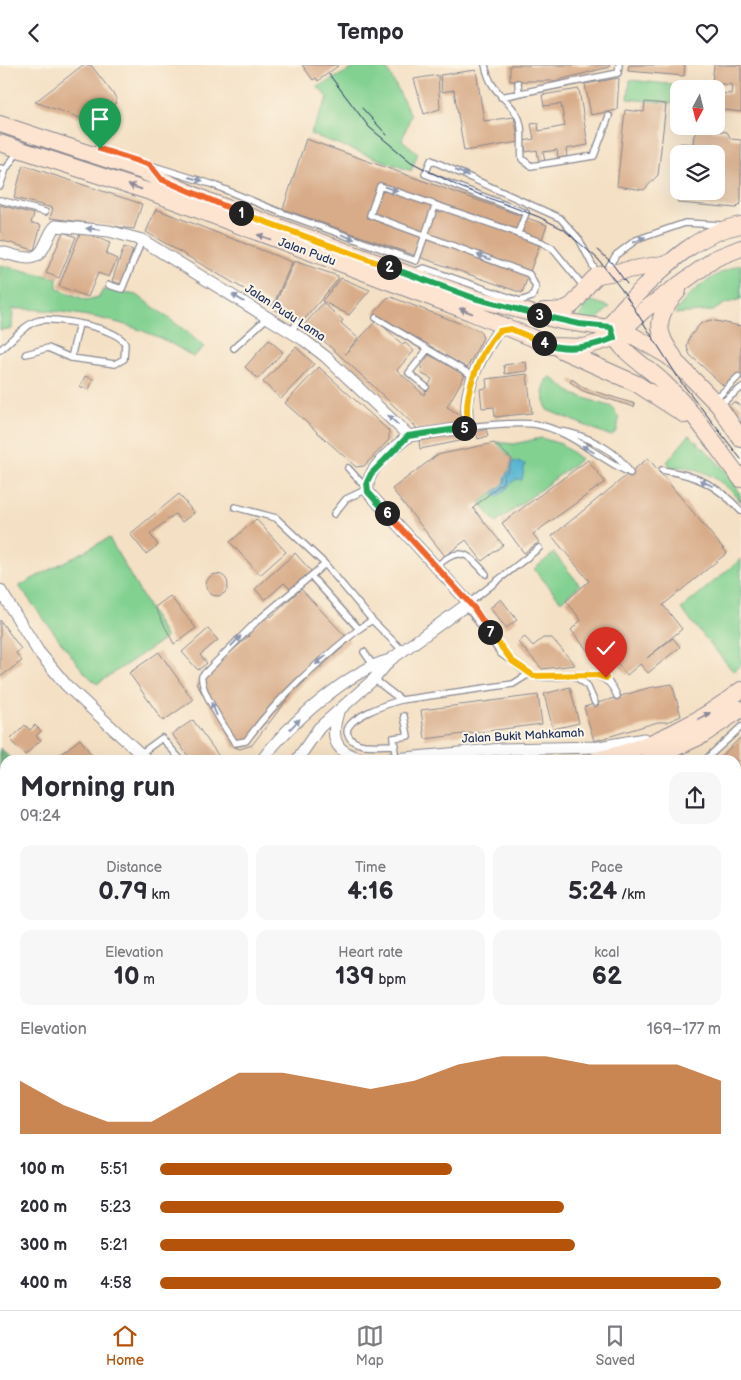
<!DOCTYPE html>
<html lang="en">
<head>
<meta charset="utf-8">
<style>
  :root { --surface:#fff; --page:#f7f7f7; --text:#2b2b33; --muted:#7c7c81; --line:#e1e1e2; --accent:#b45309 }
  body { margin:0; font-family:"Balsamiq Sans",sans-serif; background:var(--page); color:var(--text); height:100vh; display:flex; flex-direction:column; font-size:19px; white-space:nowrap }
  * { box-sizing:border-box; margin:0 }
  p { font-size:16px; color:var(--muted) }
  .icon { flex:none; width:28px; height:28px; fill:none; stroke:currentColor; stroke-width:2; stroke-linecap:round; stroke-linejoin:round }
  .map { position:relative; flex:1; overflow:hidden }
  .sheet { position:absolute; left:0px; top:690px; width:741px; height:555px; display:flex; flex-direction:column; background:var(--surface); border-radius:15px 15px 0 0; box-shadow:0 5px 20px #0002 }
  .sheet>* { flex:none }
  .needle { width:32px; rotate:187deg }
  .fabs { position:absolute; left:670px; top:15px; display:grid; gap:10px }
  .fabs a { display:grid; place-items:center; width:55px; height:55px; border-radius:10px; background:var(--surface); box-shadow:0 5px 20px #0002; font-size:25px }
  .pin { position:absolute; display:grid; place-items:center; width:42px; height:42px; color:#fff; margin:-51px -21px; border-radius:50% 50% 50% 0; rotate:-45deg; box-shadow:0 0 5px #0007 }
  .pin .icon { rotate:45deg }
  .km { position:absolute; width:25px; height:25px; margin:-12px; border-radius:50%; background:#222; color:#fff; font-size:14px; line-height:25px; text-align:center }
  .round { display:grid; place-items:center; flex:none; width:52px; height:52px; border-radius:15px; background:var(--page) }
  .summary { display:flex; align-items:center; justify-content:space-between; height:85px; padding:0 20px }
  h1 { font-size:28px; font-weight:800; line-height:38px }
  .metrics { display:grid; grid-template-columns:repeat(3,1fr); gap:8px; height:85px; padding:5px 20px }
  .metrics div { display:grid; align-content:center; border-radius:12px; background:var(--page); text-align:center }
  .metrics b { font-size:25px; font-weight:800 }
  .metrics small { font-size:14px; font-weight:400 }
  .metrics p { font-size:14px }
  .chart { height:140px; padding:10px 20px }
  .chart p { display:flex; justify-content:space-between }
  .chart svg { width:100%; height:90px; margin-top:5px; fill:var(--accent); opacity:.7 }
  ul { padding:0 20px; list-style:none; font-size:16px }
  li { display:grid; grid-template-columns:80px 60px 1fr; align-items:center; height:38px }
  li i { height:12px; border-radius:6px; background:var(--accent) }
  header { display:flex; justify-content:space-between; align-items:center; height:65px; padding:0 20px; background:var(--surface); font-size:22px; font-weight:800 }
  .tab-bar { display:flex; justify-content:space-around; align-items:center; height:70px; border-top:1px solid var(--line); background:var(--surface); font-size:14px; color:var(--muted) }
  .tab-bar a { display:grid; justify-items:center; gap:2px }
  .tab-bar .active { color:var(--accent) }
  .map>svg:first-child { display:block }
</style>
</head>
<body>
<header><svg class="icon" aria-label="back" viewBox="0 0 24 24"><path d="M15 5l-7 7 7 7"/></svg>Tempo<svg class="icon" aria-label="heart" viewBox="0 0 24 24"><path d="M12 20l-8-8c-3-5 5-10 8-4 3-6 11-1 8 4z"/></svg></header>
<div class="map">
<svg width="741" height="1245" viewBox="0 0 741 1245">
  <rect width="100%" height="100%" fill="#fcf5e5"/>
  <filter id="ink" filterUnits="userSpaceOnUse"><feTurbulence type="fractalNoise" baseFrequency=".02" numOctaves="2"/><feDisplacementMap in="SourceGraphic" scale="10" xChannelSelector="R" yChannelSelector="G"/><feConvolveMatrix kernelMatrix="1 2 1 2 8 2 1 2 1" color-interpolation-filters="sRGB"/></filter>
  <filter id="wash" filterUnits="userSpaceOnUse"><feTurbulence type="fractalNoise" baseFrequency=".0096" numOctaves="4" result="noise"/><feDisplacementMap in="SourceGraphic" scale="20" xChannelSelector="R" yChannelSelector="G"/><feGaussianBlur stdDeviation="1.12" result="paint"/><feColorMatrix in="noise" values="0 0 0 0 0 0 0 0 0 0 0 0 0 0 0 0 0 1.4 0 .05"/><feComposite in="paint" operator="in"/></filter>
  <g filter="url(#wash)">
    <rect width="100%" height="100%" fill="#f4e0c4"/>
    <path fill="#82d191" stroke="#4e8078" d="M355 0H385L411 50 402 75 418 88 411 106 310 69 328 32 317 22 356 2Z
      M630 15 696 22V24H679V39L628 34Z
      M741 199V234L724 239 713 246 675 249C689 224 715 209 741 199Z
      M0 200 57 213V223L86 235 99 232 103 225 137 230 186 266 204 282 193 292C151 263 102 251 52 246 39 245 26 243 13 244L12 264 0 265Z
      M589 235 610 242 595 256H576Z
      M551 312 573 329 612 342 619 353 617 366 611 371 547 345 543 328 546 315Z
      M689 370C705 385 741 415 741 437 727 418 696 397 672 403L667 397Z
      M541 373 561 379 581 394 496 458 480 438 504 418C505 409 510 403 512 394L496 377 514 379Z
      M109 473 166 573 97 619 83 606 19 521Z
      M554 488 580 520 561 536 534 504Z
      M741 494V600L733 606 681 544Z
      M535 1240H611L596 1245H537Z"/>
    <path fill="#69b37b" stroke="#42716c" d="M0 683 12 695H5V827L0 829Z
      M0 920H5V1072L0 1073Z
      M5 1211V1240H259L260 1243 256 1245H0V1212Z"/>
    <path fill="#53b3d1" stroke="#377198" d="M512 396 525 399 522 415 516 414 498 432 493 428 505 418V411L510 405Z"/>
    <g id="blocks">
      <path fill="#d8ac89" d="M83 0H91L117 34 106 62 35 37Z
        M302 0H339L318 16 316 13 313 15Z
        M510 0H610V2L554 16H510Z
        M629 0H685L684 11 628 6Z
        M714 0H741V47L716 44V28L731 29 732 20 712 18Z
        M476 5 484 56 514 52 519 77 464 86 454 25 442 27 440 10Z
        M438 10 440 44 424 49 414 14Z
        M619 13 617 45 591 50 585 19Z
        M579 24 588 80 566 84 567 92 558 93 557 85 543 87 545 96 539 97 537 85 526 87 524 76 534 74 531 59 538 58 539 66 565 61 561 39 544 41 542 30Z
        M645 37 666 39 658 110 644 125 617 121 625 45 644 47Z
        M700 64 727 67 731 74 741 75V138L736 143 679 138 675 132 677 108 679 126H716V89H679L681 78 693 79 694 70Z
        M306 74 547 160 522 228 283 144Z
        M23 100 142 139 134 164 50 153 53 143 14 133Z
        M0 140 34 149 31 158 41 160 34 185 0 175Z
        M156 144 292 197 273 241 146 167Z
        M81 166 110 178 106 189 117 194 109 212 98 208 88 232 59 221Z
        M63 167 76 172 59 213 46 208Z
        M124 182 133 185 121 219 112 216Z
        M294 196 338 211V214L304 255 300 257 273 244Z
        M341 213 370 225 349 250 322 236Z
        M391 232 480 266 483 273 467 303 374 248 387 233Z
        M323 238 343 255 341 258 358 273 345 289 377 255 403 280 405 278 414 286 397 305 424 330 432 314 422 309 421 301 429 290 466 308 447 342 464 352 461 357 458 360 416 365V362L369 317 305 259Z
        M710 255 741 261V308L725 322 690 290 687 282 689 273 700 259Z
        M269 275 283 287 258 314 245 302Z
        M296 282 314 299 281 334 263 317Z
        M526 297 527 306 505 309 504 300Z
        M319 302 389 366V375L364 401 356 402 285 338Z
        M527 309 532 348 495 352 494 342 482 343 480 324 487 323 486 314Z
        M85 311 93 314 89 325 80 322Z
        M572 314 584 323 635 339 634 342 583 326 570 317Z
        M734 337 741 341V361L727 342Z
        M486 364 488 371 478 374 476 367Z
        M468 366 470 374 420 384 419 376Z
        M494 378 512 394 509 405 504 410 503 417 473 443 503 480 482 496 466 475 445 491 392 424 437 390Z
        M648 393 727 488 663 540 682 564 647 593 673 573 680 582 648 608 640 599 627 610 612 592 600 601 571 565 581 555 566 536 589 516 552 471Z
        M588 395 605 417 533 469 539 477 524 488 502 458Z
        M179 429 194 448 182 457 175 449 150 469 158 480 146 489 130 469Z
        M256 454 286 487 260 510 230 477Z
        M295 488 311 506 290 524 284 518 265 535 255 524Z
        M206 520a11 11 0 1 1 22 0a11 11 0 1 1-22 0Z
        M301 524 350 576 293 627 252 680 240 684 234 682 196 618 249 571 246 568 268 549 271 552Z
        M170 531 196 563 174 579 155 542Z
        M501 534 517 555 506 563 490 543Z
        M0 555 21 584 16 588 22 596 0 612Z
        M208 564 218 575 200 590 207 598 198 605 182 587Z
        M525 572 533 581 543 573H552L575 600 542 604 518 577Z
        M159 587 193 635 163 656 129 608Z
        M672 619 681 651 667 657H658L594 676 584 642 648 623Z
        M570 622 579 658 553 664 544 629Z
        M538 630 542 659 425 674 421 645Z
        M193 655 221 694 219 695H191L172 669Z
        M25 660 30 665 35 660 41 666 36 671 41 675 25 690 10 675Z
        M741 672V739L736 743V695H717Z
        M80 674 92 690 85 695H53Z
        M741 777V810L736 804V781Z
        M736 848 741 854V870L736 874Z
        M736 945H741V1063L736 1065Z
        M736 1088H741V1132H736Z
        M739 1156 741 1159 739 1179 741 1190 736 1194V1159Z
        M741 1217V1245H695L694 1243 701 1240H736V1220Z
        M367 1240H506L509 1245H358Z
        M626 1240H658L647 1245H629Z"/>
    </g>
  </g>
  <g filter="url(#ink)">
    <use href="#blocks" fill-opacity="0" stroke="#888891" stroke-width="1"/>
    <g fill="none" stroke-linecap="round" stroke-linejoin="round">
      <defs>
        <path id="service" d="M485 0C491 27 502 28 516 48 525 61 520 80 522 94L531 101 594 91 609 51
          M518 18 519 28
          M501 32 618 8 619 0
          M150 100 211 119 282 148 416 196 435 141 440 143
          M0 103 6 104 19 85
          M0 121 6 104
          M0 135 45 147
          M515 168 541 177 552 183 584 222
          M606 206 616 190 636 175 685 158 722 160
          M414 207 424 203 520 236 532 232 536 222 529 209 370 150 380 121 518 168 526 148 425 109 431 95 560 153 579 174 597 209
          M109 220 122 224 142 175
          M376 253 473 311
          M292 266 297 257
          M234 283 268 252
          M0 285C11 276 24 260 37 256 53 251 119 263 125 279L124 294 115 299 71 293 48 283 26 289
          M71 293 79 259
          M426 322 409 308 427 285
          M713 332 721 329 738 312
          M719 340 741 323
          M469 362C490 360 513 357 534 359 569 364 599 394 630 408
          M559 366C584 369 618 385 630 408
          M662 405C697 410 717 420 741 446
          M235 442 276 453 325 499 372 555 403 586
          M334 449 346 434 367 424 348 403
          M539 483 469 538C489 557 507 605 536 611 566 618 603 594 617 631
          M325 499 256 557 202 611C199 624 227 666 235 678L246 676C278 632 317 598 359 564
          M436 502C459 480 468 488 486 509
          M311 511 359 564 372 555
          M464 543 471 547 501 589 510 595
          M364 587 373 600
          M576 612 587 620 595 638
          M374 614 401 635 513 619 529 609
          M395 680C385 680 374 681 364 680 357 679 351 676 348 670 340 654 390 638 401 635
          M140 689 162 673 181 695
          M396 694 393 673 408 671 404 651
          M705 695 741 662
          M736 921 741 927
          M0 1116 5 1122
          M0 1142 5 1140
          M736 1211 741 1206
          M349 1240 352 1245
          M430 1240 433 1245
          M492 1240 495 1245
          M692 1240 693 1245
          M400 1245 402 1240
          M478 1245 486 1240
          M668 1245 685 1240"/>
        <path id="minor" d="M0 187C21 191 36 202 46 178 49 172 51 165 56 161L109 166 142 175 304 275 326 292 409 371 469 362C460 330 478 296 496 269L501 265 511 264
          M0 525 38 586 66 620 147 695
          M338 647C329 676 336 688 366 695
          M262 695C287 661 349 605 390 595
          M297 695 319 663 374 614 390 595 469 538 368 427C364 405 393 383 409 371
          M384 695 502 684 599 682 644 674
          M0 1090 5 1089
          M0 1192 5 1191
          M273 1245 280 1240"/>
        <path id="tertiary" d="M736 759 741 755
          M736 819 741 825
          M736 838 741 844"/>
        <path id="secondary" d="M0 59 142 106 208 136 474 233 561 256 623 265 668 291 680 301 719 341 741 374
          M0 78 156 129 470 247 552 281 584 282 614 273 644 245 716 193 741 183
          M741 160C700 167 668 198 640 226 629 237 617 247 611 261 615 285 646 300 662 316 693 345 715 381 741 414
          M544 246C583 247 573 230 598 210L669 198
          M561 285 637 319 685 350
          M674 292C654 266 656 250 678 226
          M596 695C646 685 702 656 741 625
          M649 695 701 671 741 644
          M0 839 5 837
          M0 852 5 850"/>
      </defs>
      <use href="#service" stroke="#888891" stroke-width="8"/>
      <use href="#minor" stroke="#888891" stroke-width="13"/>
      <use href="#tertiary" stroke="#888891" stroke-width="16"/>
      <use href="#secondary" stroke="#888891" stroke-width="18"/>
      <use href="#service" stroke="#fff" stroke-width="5.5"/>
      <use href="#minor" stroke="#fff" stroke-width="11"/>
      <use href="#tertiary" stroke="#fff" stroke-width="14"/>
      <use href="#secondary" stroke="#fde4d1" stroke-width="16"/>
      <path stroke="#1b2f5e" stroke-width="1" d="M328 8 369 62 411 97 460 122 539 152 563 164 598 194 625 229 681 317 741 394
        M362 43 387 70
        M598 185 611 197 627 219"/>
    </g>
    <defs><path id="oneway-solid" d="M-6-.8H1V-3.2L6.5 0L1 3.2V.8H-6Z" transform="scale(1.25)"/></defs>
    <g fill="#8d97ae">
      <use href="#oneway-solid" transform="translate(462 108) rotate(23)"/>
      <use href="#oneway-solid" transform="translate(196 114) rotate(16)"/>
      <use href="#oneway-solid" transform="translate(391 124) rotate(19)"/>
      <use href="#oneway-solid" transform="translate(93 164) rotate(-174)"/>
      <use href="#oneway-solid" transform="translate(348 172) rotate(20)"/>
      <use href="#oneway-solid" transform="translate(639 175) rotate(-25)"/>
      <use href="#oneway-solid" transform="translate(484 192) rotate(-160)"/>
      <use href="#oneway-solid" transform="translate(238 233) rotate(-148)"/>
      <use href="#oneway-solid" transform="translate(393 355) rotate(-137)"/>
      <use href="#oneway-solid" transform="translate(588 384) rotate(-150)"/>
      <use href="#oneway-solid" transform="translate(706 418) rotate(-154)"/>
      <use href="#oneway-solid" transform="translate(236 576) rotate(-45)"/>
      <use href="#oneway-solid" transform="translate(321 595) rotate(140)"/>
      <use href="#oneway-solid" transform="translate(214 644) rotate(-113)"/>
      <use href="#oneway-solid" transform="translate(295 659) rotate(-45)"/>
    </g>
    <g fill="#8c8a98">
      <use href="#oneway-solid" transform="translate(135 122) rotate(-161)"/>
      <use href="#oneway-solid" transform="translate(264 172) rotate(-160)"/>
      <use href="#oneway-solid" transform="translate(466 246) rotate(-159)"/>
      <use href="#oneway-solid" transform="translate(704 651) rotate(-29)"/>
    </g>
  </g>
  <g fill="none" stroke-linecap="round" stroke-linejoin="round" filter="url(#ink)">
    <defs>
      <path id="split-1" d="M100 84 150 100 161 114 241 148"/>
      <path id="split-2" d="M241 148 389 202"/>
      <path id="split-3" d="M389 202 474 233 539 250"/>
      <path id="split-4" d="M539 250 579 259 611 262 614 273C592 282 567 287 544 278"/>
      <path id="split-5" d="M464 363 469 362C461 332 479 289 499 266L511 264 544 278"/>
      <path id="split-6" d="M387 448 368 427 367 417 371 409 408 371 464 363"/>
      <path id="split-7" d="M387 448 474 543 490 567"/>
      <path id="split-8" d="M490 567 512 596 534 611 596 610 606 613"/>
    </defs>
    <use href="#split-1" stroke="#fff" stroke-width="10"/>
    <use href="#split-2" stroke="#fff" stroke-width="10"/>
    <use href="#split-3" stroke="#fff" stroke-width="10"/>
    <use href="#split-4" stroke="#fff" stroke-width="10"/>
    <use href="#split-5" stroke="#fff" stroke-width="10"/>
    <use href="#split-6" stroke="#fff" stroke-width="10"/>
    <use href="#split-7" stroke="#fff" stroke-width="10"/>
    <use href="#split-8" stroke="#fff" stroke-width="10"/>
    <use href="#split-1" stroke="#f0652b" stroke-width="6"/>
    <use href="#split-2" stroke="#f5b400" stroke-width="6"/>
    <use href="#split-3" stroke="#22a559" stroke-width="6"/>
    <use href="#split-4" stroke="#22a559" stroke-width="6"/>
    <use href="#split-5" stroke="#f5b400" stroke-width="6"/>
    <use href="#split-6" stroke="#22a559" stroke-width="6"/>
    <use href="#split-7" stroke="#f0652b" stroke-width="6"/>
    <use href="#split-8" stroke="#f5b400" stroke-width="6"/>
  </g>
  <g text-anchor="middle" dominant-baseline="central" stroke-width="4" stroke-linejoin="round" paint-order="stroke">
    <g font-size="12" fill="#1b2f5e" stroke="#fcf5e5">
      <text transform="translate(307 187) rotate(20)">Jalan Pudu</text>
      <text transform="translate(285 248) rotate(33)">Jalan Pudu Lama</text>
      <text transform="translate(523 671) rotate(-3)">Jalan Bukit Mahkamah</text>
    </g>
  </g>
</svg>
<div class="fabs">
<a><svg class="needle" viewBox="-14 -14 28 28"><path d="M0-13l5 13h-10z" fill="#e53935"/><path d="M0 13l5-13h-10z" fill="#7c7c81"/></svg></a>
<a><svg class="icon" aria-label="layers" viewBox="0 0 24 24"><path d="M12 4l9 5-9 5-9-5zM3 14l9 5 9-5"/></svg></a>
</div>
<div class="pin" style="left:100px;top:84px;background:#1e9e55"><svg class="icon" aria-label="arrive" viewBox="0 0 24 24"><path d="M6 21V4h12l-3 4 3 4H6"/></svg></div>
<div class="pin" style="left:606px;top:613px;background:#d93025"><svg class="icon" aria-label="check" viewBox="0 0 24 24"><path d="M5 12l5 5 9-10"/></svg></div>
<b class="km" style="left:241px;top:148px">1</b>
<b class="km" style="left:389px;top:202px">2</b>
<b class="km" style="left:539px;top:250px">3</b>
<b class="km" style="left:544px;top:278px">4</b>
<b class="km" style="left:464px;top:363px">5</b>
<b class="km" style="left:387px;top:448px">6</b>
<b class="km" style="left:490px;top:567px">7</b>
<section class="sheet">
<div class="summary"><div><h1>Morning run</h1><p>09:24</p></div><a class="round"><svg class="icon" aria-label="share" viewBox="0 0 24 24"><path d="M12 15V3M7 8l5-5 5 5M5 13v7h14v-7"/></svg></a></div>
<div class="metrics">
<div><p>Distance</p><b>0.79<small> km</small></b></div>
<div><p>Time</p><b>4:16</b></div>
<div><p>Pace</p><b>5:24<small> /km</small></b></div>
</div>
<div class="metrics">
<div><p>Elevation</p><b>10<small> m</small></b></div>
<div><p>Heart rate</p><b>139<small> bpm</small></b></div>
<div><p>kcal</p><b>62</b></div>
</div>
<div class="chart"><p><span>Elevation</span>169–177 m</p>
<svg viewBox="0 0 160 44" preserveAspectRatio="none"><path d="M0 44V18L10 30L20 38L30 38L40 26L50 14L60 14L70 18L80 22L90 18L100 10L110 6L120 6L130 10L140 10L150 10L160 18V44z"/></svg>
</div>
<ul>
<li><b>100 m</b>5:51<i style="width:52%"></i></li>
<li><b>200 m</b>5:23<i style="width:72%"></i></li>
<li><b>300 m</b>5:21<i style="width:74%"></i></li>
<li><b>400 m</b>4:58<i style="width:100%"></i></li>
</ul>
</section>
</div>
<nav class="tab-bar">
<a class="active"><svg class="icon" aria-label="home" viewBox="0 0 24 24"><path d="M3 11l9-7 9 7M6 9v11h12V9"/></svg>Home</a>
<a><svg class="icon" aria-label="map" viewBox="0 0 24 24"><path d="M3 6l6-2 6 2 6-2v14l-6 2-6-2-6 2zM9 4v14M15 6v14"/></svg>Map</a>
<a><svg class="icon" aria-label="saved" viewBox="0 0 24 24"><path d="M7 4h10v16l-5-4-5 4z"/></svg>Saved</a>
</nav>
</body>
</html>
